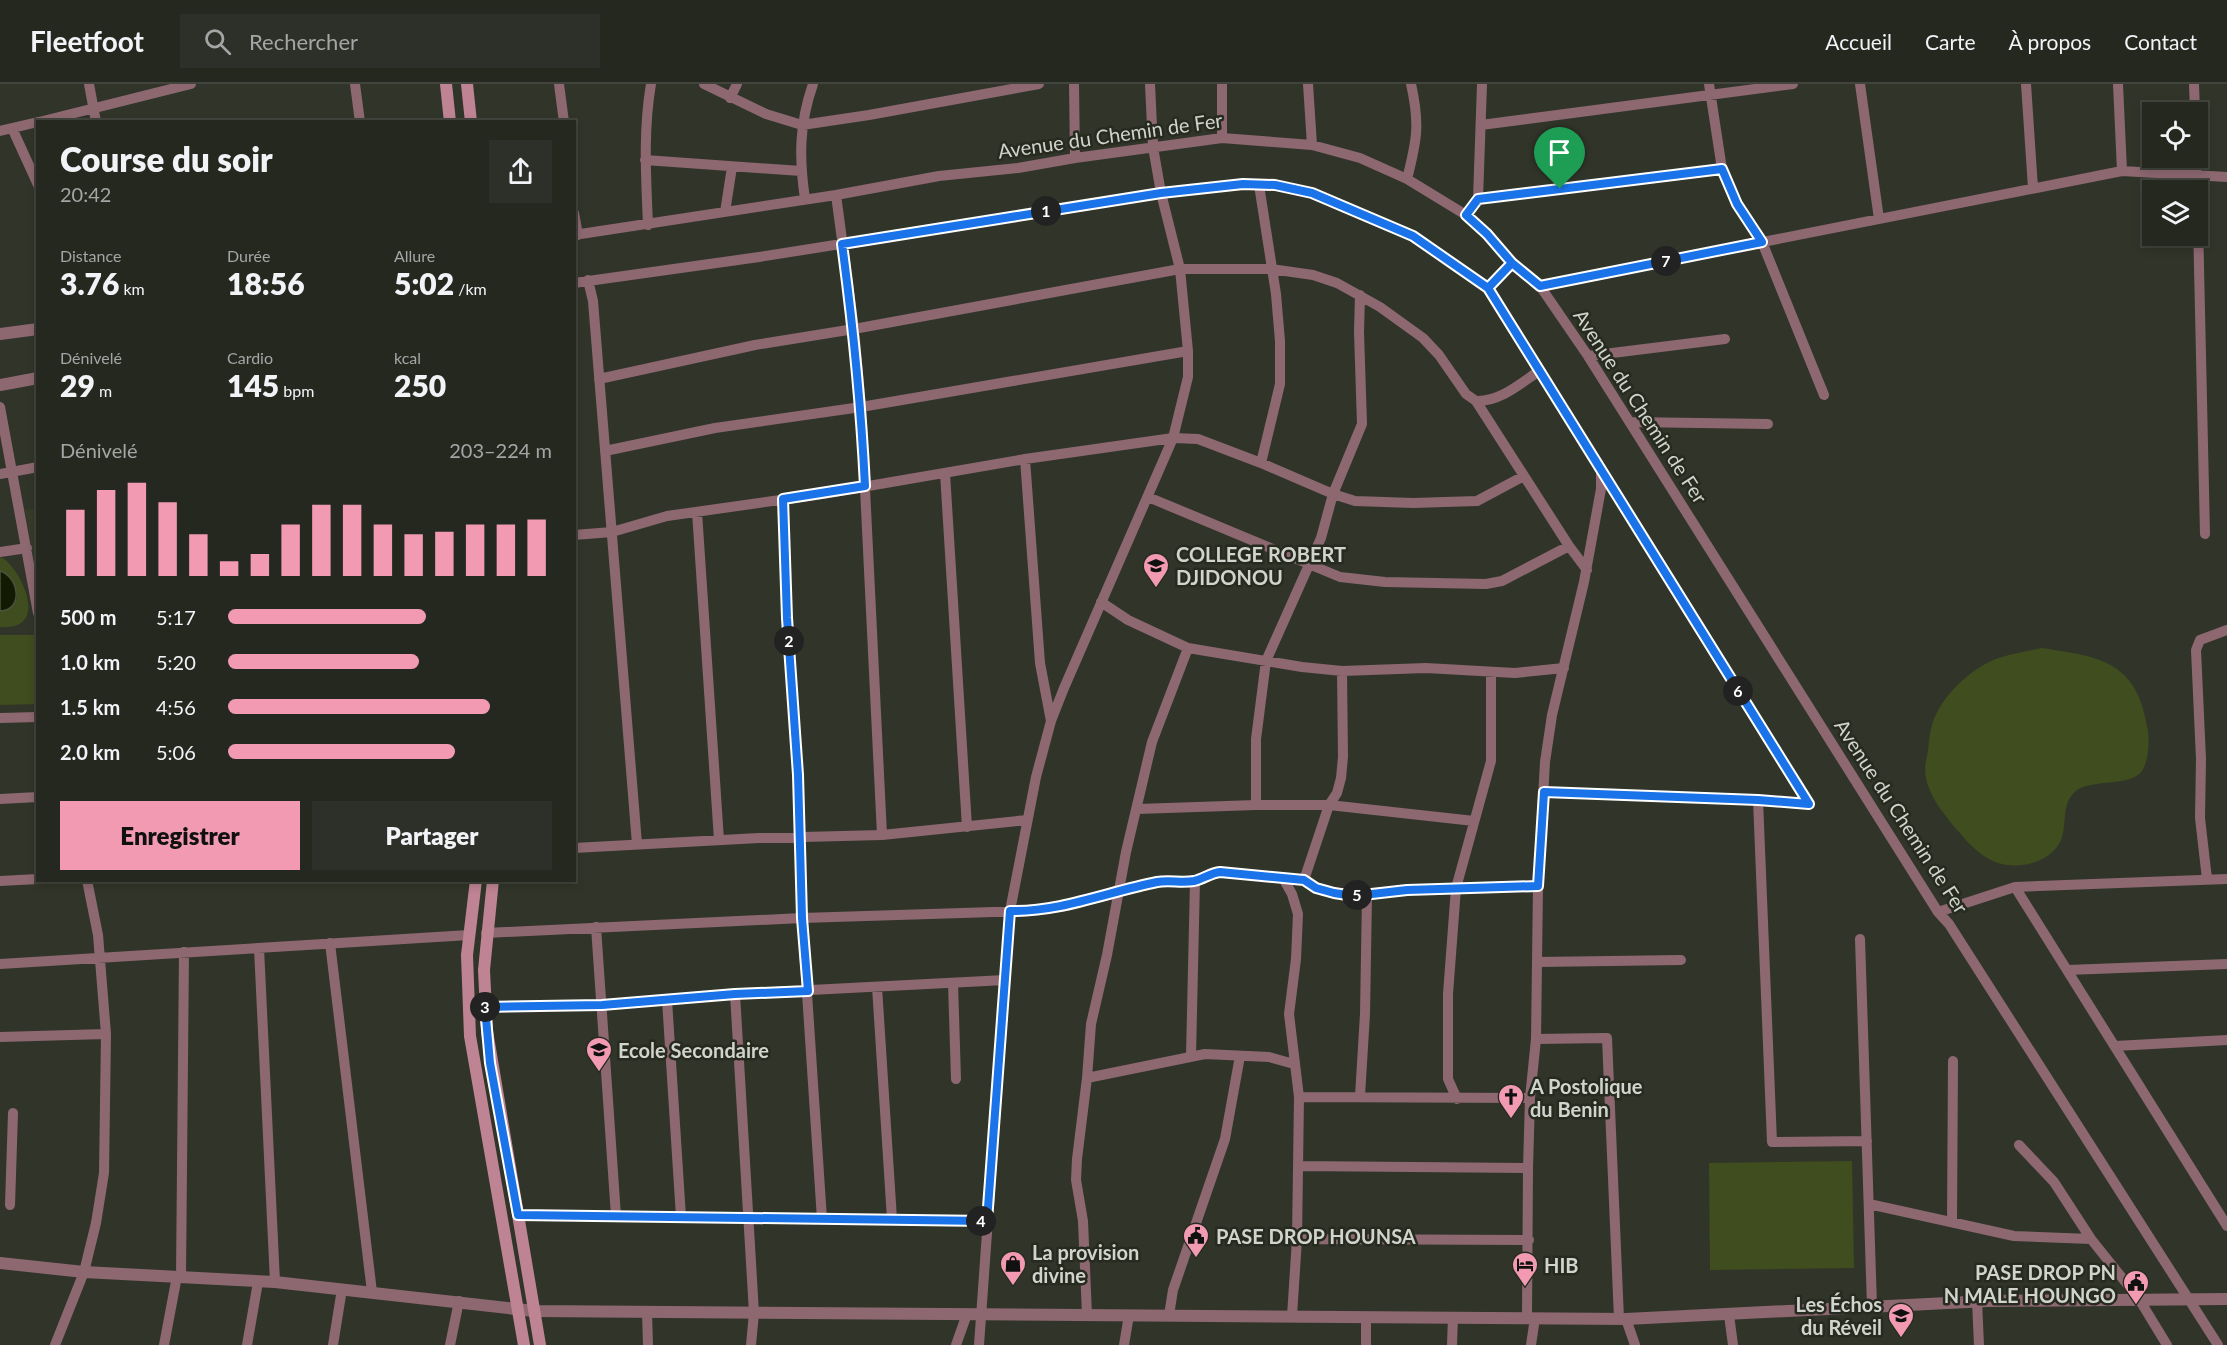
<!DOCTYPE html>
<html lang="fr">
<head>
<meta charset="utf-8">
<style>
  :root { --surface:#25281f; --page:#2d3028; --text:#f1f3f6; --muted:#a3a6a4; --line:#42443d; --accent:#f19ab2 }
  body { margin:0; font-family:Lato,sans-serif; background:var(--page); color:var(--text); height:100vh; display:flex; flex-direction:column; font-size:22px; white-space:nowrap }
  * { box-sizing:border-box; margin:0 }
  p { font-size:20px; color:var(--muted) }
  .icon { flex:none; width:33px; height:33px; fill:none; stroke:currentColor; stroke-width:2; stroke-linecap:round; stroke-linejoin:round }
  .map { position:relative; flex:1; overflow:hidden }
  .panel { position:absolute; left:36px; top:36px; width:540px; height:762px; display:flex; flex-direction:column; background:var(--surface); border-radius:0px; box-shadow:0 3px 9px #0003,0 0 0 2px var(--line) }
  .panel>* { flex:none }
  .fabs { position:absolute; left:2142px; top:18px; display:grid; gap:12px }
  .fabs a { display:grid; place-items:center; width:66px; height:66px; border-radius:0px; background:var(--surface); box-shadow:0 3px 9px #0003,0 0 0 2px var(--line); font-size:30px }
  .pin { position:absolute; display:grid; place-items:center; width:51px; height:51px; color:#fff; margin:-62px -26px; border-radius:50% 50% 50% 0; rotate:-45deg; box-shadow:0 0 6px #0007 }
  .pin .icon { rotate:45deg }
  .km { position:absolute; width:30px; height:30px; margin:-15px; border-radius:50%; background:#222; color:#fff; font-size:16px; line-height:30px; text-align:center }
  .round { display:grid; place-items:center; flex:none; width:63px; height:63px; border-radius:0px; background:var(--page) }
  .summary { display:flex; align-items:center; justify-content:space-between; height:102px; padding:0 24px }
  h1 { font-size:33px; font-weight:800; line-height:45px }
  .stats { display:grid; grid-template-columns:repeat(3,1fr); gap:9px; height:102px; padding:6px 24px }
  .stats div { display:grid; align-content:center }
  .stats b { font-size:30px; font-weight:800 }
  .stats small { font-size:16px; font-weight:400 }
  .stats p { font-size:16px }
  .chart { height:168px; padding:12px 24px }
  .chart p { display:flex; justify-content:space-between }
  .chart svg { width:100%; height:108px; margin-top:6px; stroke:var(--accent); stroke-width:6 }
  .cta { display:flex; gap:12px; margin-top:auto; padding:12px 24px }
  .cta a { flex:1; height:69px; border-radius:0px; background:var(--accent); color:#111; font-size:24px; font-weight:800; line-height:69px; text-align:center }
  .cta a+a { background:var(--page); color:var(--text) }
  ul { padding:0 24px; list-style:none; font-size:20px }
  li { display:grid; grid-template-columns:96px 72px 1fr; align-items:center; height:45px }
  li i { height:15px; border-radius:8px; background:var(--accent) }
  header { display:flex; align-items:center; gap:36px; box-sizing:border-box; height:84px; padding:0 30px; background:var(--surface); border-bottom:2px solid var(--line) }
  header strong { font-size:28px }
  nav { display:flex; gap:33px; margin-inline-start:auto; font-size:21px }
  .search { width:420px; height:54px; background:var(--page); display:flex; align-items:center; gap:15px; box-sizing:border-box; padding:0 21px; border-radius:0px; color:var(--muted); font-size:22px }
  .map>svg:first-child { display:block }
</style>
</head>
<body>
<header>
<strong>Fleetfoot</strong>
<div class="search"><svg class="icon" aria-label="search" viewBox="0 0 24 24"><circle cx="10" cy="10" r="6"/><path d="M15 15l6 6"/></svg>Rechercher</div>
<nav><a>Accueil</a><a>Carte</a><a>À propos</a><a>Contact</a></nav>
</header>
<div class="map">
<svg width="2227" height="1261" viewBox="0 0 2227 1261">
  <rect width="100%" height="100%" fill="#313529"/>
  <path fill="#363c29" d="M25 425 37 426V495Z"/>
  <path fill="#404d1e" d="M0 473C16 477 55 547 0 543V527L8 526C11 523 16 519 17 515 19 504 9 490 0 487Z
    M0 551H35L36 620 0 621Z
    M2042 564C2099 573 2136 576 2147 642 2150 654 2149 676 2142 687 2130 703 2093 695 2077 706 2060 719 2068 739 2061 756 2050 781 2011 788 1989 775 1977 768 1968 759 1959 748 1946 733 1930 714 1926 694 1924 685 1926 677 1928 667 1929 660 1929 652 1931 645 1937 617 1965 590 1989 578 2005 570 2025 568 2042 564Z
    M1852 1077 1854 1184 1710 1186 1709 1079Z"/>
  <path fill="#131a02" stroke="#4c523f" stroke-width="1.5" d="M0 487C19 493 24 526 0 527Z"/>
  <g fill="none" stroke-linecap="round" stroke-linejoin="round">
    <path stroke="#8d6871" stroke-width="10" d="M89 0 96 38
      M355 0 360 38
      M559 0 564 38
      M704 0 766 30 802 41 869 31 1039 0
      M1074 0 1075 74
      M1222 0V54
      M1308 0 1312 61
      M1709 0 1722 85 1737 120 1762 158 1824 311
      M1860 0 1879 135
      M2026 0 2033 104
      M2118 0 2122 87
      M2194 0 2195 28
      M730 14 737 0
      M39 38 191 0
      M1481 41 1793 0
      M12 44 38 101
      M0 47 38 38
      M2196 74 2197 106
      M645 76 801 87
      M1407 95C1417 56 1420 40 1411 0
      M1259 101 1276 210 1280 257V300L1261 379
      M836 111 854 245 861 323 882 751
      M805 115C799 74 799 40 813 0
      M1478 115 1722 85
      M725 128 732 83
      M574 129 578 151
      M1466 131 1478 115 1482 0
      M2198 138 2205 450
      M648 141C646 93 643 47 651 0
      M574 151 836 111 939 92 1018 84 1075 74 1222 54 1312 61 1360 74 1407 95 1466 131 1487 150 1512 179 1540 202 1588 272 1938 828 1949 840 2218 1261
      M588 196 593 217 637 760
      M574 199 759 173 1161 109 1243 100 1275 101 1312 109 1413 152 1488 204 1809 720
      M1540 202 2122 87 2227 93
      M1488 204 1512 179
      M1588 272 1725 255
      M599 295 755 261 854 245 1180 185H1271L1313 191 1337 199 1380 223 1423 254 1439 271 1466 310 1476 317C1500 318 1521 299 1539 287
      M1476 317 1569 462 1587 486
      M0 323 38 529
      M1630 338 1768 340
      M605 367 715 344 861 323 1188 267
      M1025 375 1040 579 1051 637
      M945 389 967 743
      M0 390 38 383
      M1148 413 1340 493 1385 498 1486 500 1502 497 1569 462
      M783 415 787 534 798 691 802 834 822 1135
      M697 428 719 756
      M574 451 612 448 667 432 822 410 1025 375 1173 354 1198 355 1261 379 1333 410 1355 417 1413 419 1477 417 1524 392
      M0 468 27 464
      M1101 518 1128 536 1188 564 1302 583 1342 587 1426 584 1515 589 1564 584
      M0 634 38 633
      M1544 708 1758 716 1809 720
      M0 715 38 713
      M1758 716 1772 1058 1867 1057
      M1256 721V655L1266 577 1321 454 1333 410 1362 340 1359 248 1360 211
      M1137 725 1256 721H1329L1474 737
      M574 764 759 754 882 751 1027 736
      M1283 794 1292 810 1298 830 1296 875 1289 930 1299 1013 1297 1155 1292 1232
      M2207 795 2200 734 2201 675 2196 566 2200 556 2227 546
      M1304 796 1329 721 1337 709 1341 694 1343 673 1342 587
      M0 797 38 795
      M2015 803 2227 1142
      M1938 828 2015 803 2227 795
      M596 843 616 1132
      M486 849 802 834 1027 827 1061 823 1158 798 1195 797 1211 789 1220 788 1304 796 1316 804 1334 809 1354 812 1407 806 1538 802
      M1860 855 1872 1222
      M330 859 372 1208
      M259 864 275 1198
      M1538 878 1681 876
      M0 880 469 851
      M2067 886 2227 880
      M953 899 956 995
      M877 903 892 1135
      M735 910 754 1229 751 1261
      M667 916 681 1133
      M485 923 601 921 735 910 1005 896
      M0 953 106 950
      M1536 955 1607 954 1619 1235
      M2115 962 2227 956
      M1191 972 1195 797
      M1087 994 1205 970 1269 973 1294 980
      M1360 1012 1365 930 1367 811
      M1299 1013 1530 1014
      M1457 1015 1448 995V910L1456 804 1491 677V588
      M2019 1061 2054 1098 2091 1155 2139 1215 2167 1261
      M1298 1082 1528 1084
      M1869 1120 2014 1152 2091 1155
      M10 1121 13 1029
      M518 1131 987 1137
      M1952 1138 1953 977
      M1297 1155 1529 1156
      M181 1192 184 868
      M1977 1217 1979 1261
      M647 1228 648 1261
      M1087 1231 1083 1137 1076 1096 1077 1075 1087 994 1091 940 1107 871 1126 768 1152 658 1188 564
      M1169 1231 1173 1206 1225 1055 1240 972
      M1729 1231 1733 1261
      M1527 1234 1528 1084 1530 1014 1536 955 1538 802 1545 678 1552 631 1584 498 1601 405V386
      M1626 1235 1635 1261
      M55 1261 84 1188 96 1139 104 1089 106 950 98 851 87 796
      M164 1261 177 1192
      M247 1261 258 1198
      M333 1261 342 1205
      M450 1261 459 1217
      M956 1261 967 1230
      M979 1261 1010 827 1036 693 1051 637 1064 604 1173 354 1188 293V267L1180 185 1161 109 1153 63 1150 0
      M1124 1261 1129 1231
      M1366 1261V1234
      M1452 1261 1453 1233
      M1531 1261 1535 1234"/>
    <path stroke="#8d6871" stroke-width="12" d="M0 250 38 245
      M0 301 38 294
      M0 1179 84 1188 275 1198 534 1227 1626 1235 1988 1217 2227 1215"/>
    <path stroke="#bf8494" stroke-width="12" d="M446 0 450 38
      M467 0 471 38
      M476 796 467 871 470 952 524 1261
      M493 796 484 886 487 947 540 1261"/>
  </g>
  <g fill="none" stroke-linecap="round" stroke-linejoin="round">
    <defs>
      <path id="route" d="M1560 105 1478 115 1466 131 1487 150 1512 179 1488 204 1413 152 1312 109 1275 101 1243 100 1161 109 842 160C853 241 861 321 865 402L783 415 787 534 798 691 802 834 808 907 735 910 602 921 485 923 490 979 518 1131 987 1137 1010 827C1061 828 1107 808 1157 798 1169 796 1182 799 1194 797 1203 795 1211 789 1220 788L1304 796 1316 804 1334 809 1354 812 1407 806 1538 802 1544 708 1758 716 1809 720 1488 204 1512 179 1540 202 1762 158 1737 120 1722 85 1560 105"/>
    </defs>
    <use href="#route" stroke="#fff" stroke-width="12"/>
    <use href="#route" stroke="#1a73e8" stroke-width="8"/>
  </g>
  <defs>
    <symbol id="school-pin" viewBox="-11 -11 22 30"><path d="M0 17L-7.5 6A9.5 9.5 0 1 1 7.5 6Z" fill="#f19ab2" stroke="#272b1f"/><path d="M0-5L7-2L0 1L-7-2ZM-4 1L0 2.5L4 1V4Q0 6-4 4Z" fill="#111"/></symbol>
    <symbol id="church-pin" viewBox="-11 -11 22 30"><path d="M0 17L-7.5 6A9.5 9.5 0 1 1 7.5 6Z" fill="#f19ab2" stroke="#272b1f"/><path d="M-1.2-6h2.4v3.5h3.3v2.4h-3.3V6h-2.4V-.1h-3.3v-2.4h3.3Z" fill="#111"/></symbol>
    <symbol id="civic-pin" viewBox="-11 -11 22 30"><path d="M0 17L-7.5 6A9.5 9.5 0 1 1 7.5 6Z" fill="#f19ab2" stroke="#272b1f"/><path d="M-.6-6.5H3V-4.5H.6V-3L4-1V1h2V6H-6V1h2V-1L-.6-3ZM-1.2 2.5V6h2.4V2.5Z" fill="#111"/></symbol>
    <symbol id="shop-pin" viewBox="-11 -11 22 30"><path d="M0 17L-7.5 6A9.5 9.5 0 1 1 7.5 6Z" fill="#f19ab2" stroke="#272b1f"/><path d="M-5-2.5h2.3a2.7 3.5 0 0 1 5.4 0H5L5.5 6h-11ZM-1.5-2.5h3a1.5 2.3 0 0 0-3 0Z" fill="#111"/></symbol>
    <symbol id="hotel-pin" viewBox="-11 -11 22 30"><path d="M0 17L-7.5 6A9.5 9.5 0 1 1 7.5 6Z" fill="#f19ab2" stroke="#272b1f"/><path d="M-6-4.5h1.5V1H6V5H4.5V3h-9V5H-6ZM-4 0a1.8 1.8 0 1 1 3.6 0ZM.5 0V-2.5h3Q6-2.5 6 0Z" fill="#111"/></symbol>
  </defs>
  <g fill-rule="evenodd">
    <use href="#school-pin" x="1141" y="467" width="30" height="40"/>
    <use href="#school-pin" x="584" y="951" width="30" height="40"/>
    <use href="#church-pin" x="1496" y="998" width="30" height="40"/>
    <use href="#civic-pin" x="1181" y="1137" width="30" height="40"/>
    <use href="#shop-pin" x="998" y="1165" width="30" height="40"/>
    <use href="#hotel-pin" x="1510" y="1166" width="30" height="40"/>
    <use href="#civic-pin" x="2121" y="1184" width="30" height="40"/>
    <use href="#school-pin" x="1886" y="1217" width="30" height="40"/>
  </g>
  <g text-anchor="middle" dominant-baseline="central" stroke-width="5" stroke-linejoin="round" paint-order="stroke">
    <g font-size="20" fill="#d1d4cc" stroke="#272b1f">
      <text transform="translate(1110 51) rotate(-8)">Avenue du Chemin de Fer</text>
      <text transform="translate(1641 322) rotate(57)">Avenue du Chemin de Fer</text>
      <text transform="translate(1902 732) rotate(57)">Avenue du Chemin de Fer</text>
    </g>
    <g font-size="20" font-weight="bold" fill="#d1d4cc" stroke="#272b1f" text-anchor="start">
      <text x="1176" y="470">COLLEGE ROBERT<tspan x="1176" dy="23">DJIDONOU</tspan></text>
      <text x="618" y="966">Ecole Secondaire</text>
      <text x="1530" y="1002">A Postolique<tspan x="1530" dy="23">du Benin</tspan></text>
      <text x="1216" y="1152">PASE DROP HOUNSA</text>
      <text x="1032" y="1168">La provision<tspan x="1032" dy="23">divine</tspan></text>
      <text x="1544" y="1181">HIB</text>
      <text x="2116" y="1188" text-anchor="end">PASE DROP PN<tspan x="2116" dy="23">N MALE HOUNGO</tspan></text>
      <text x="1882" y="1220" text-anchor="end">Les Échos<tspan x="1882" dy="23">du Réveil</tspan></text>
    </g>
  </g>
</svg>
<div class="fabs">
<a><svg class="icon" aria-label="locate" viewBox="0 0 24 24"><circle cx="12" cy="12" r="6"/><path d="M12 2v4M12 18v4M2 12h4M18 12h4"/></svg></a>
<a><svg class="icon" aria-label="layers" viewBox="0 0 24 24"><path d="M12 4l9 5-9 5-9-5zM3 14l9 5 9-5"/></svg></a>
</div>
<div class="pin" style="left:1560px;top:105px;background:#1e9e55"><svg class="icon" aria-label="arrive" viewBox="0 0 24 24"><path d="M6 21V4h12l-3 4 3 4H6"/></svg></div>
<b class="km" style="left:1046px;top:127px">1</b>
<b class="km" style="left:789px;top:557px">2</b>
<b class="km" style="left:485px;top:923px">3</b>
<b class="km" style="left:981px;top:1137px">4</b>
<b class="km" style="left:1357px;top:811px">5</b>
<b class="km" style="left:1738px;top:607px">6</b>
<b class="km" style="left:1666px;top:177px">7</b>
<section class="panel">
<div class="summary"><div><h1>Course du soir</h1><p>20:42</p></div><a class="round"><svg class="icon" aria-label="share" viewBox="0 0 24 24"><path d="M12 15V3M7 8l5-5 5 5M5 13v7h14v-7"/></svg></a></div>
<div class="stats">
<div><p>Distance</p><b>3.76<small> km</small></b></div>
<div><p>Durée</p><b>18:56</b></div>
<div><p>Allure</p><b>5:02<small> /km</small></b></div>
</div>
<div class="stats">
<div><p>Dénivelé</p><b>29<small> m</small></b></div>
<div><p>Cardio</p><b>145<small> bpm</small></b></div>
<div><p>kcal</p><b>250</b></div>
</div>
<div class="chart"><p><span>Dénivelé</span>203–224 m</p>
<svg viewBox="0 0 160 44" preserveAspectRatio="none"><path d="M5 44V17M15 44V9M25 44V6M35 44V14M45 44V27M55 44V38M65 44V35M75 44V23M85 44V15M95 44V15M105 44V23M115 44V27M125 44V26M135 44V23M145 44V23M155 44V21"/></svg>
</div>
<ul>
<li><b>500 m</b>5:17<i style="width:61%"></i></li>
<li><b>1.0 km</b>5:20<i style="width:59%"></i></li>
<li><b>1.5 km</b>4:56<i style="width:81%"></i></li>
<li><b>2.0 km</b>5:06<i style="width:70%"></i></li>
</ul>
<div class="cta"><a>Enregistrer</a><a>Partager</a></div>
</section>
</div>
</body>
</html>
